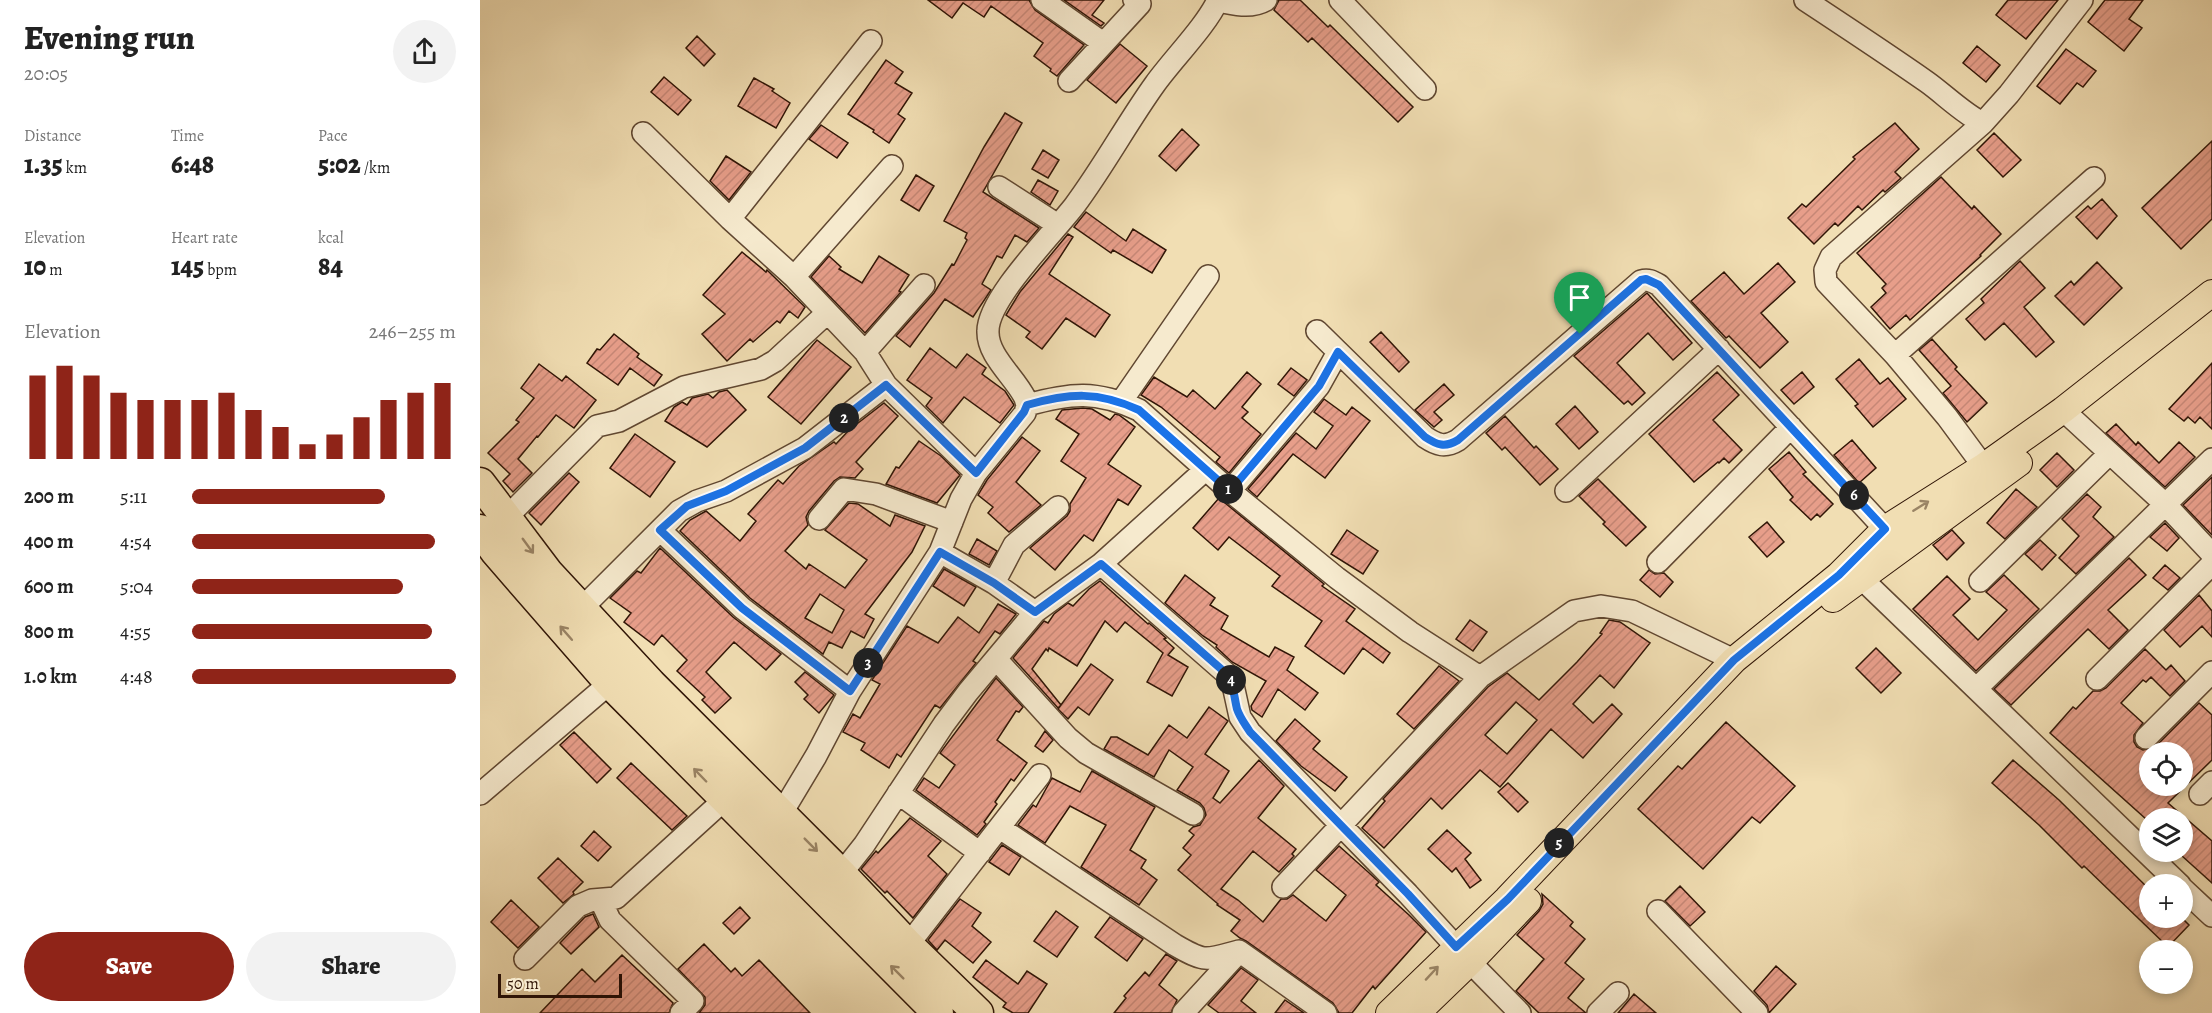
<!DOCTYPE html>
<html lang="en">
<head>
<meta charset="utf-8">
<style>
  :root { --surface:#fff; --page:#f2f2f2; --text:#222; --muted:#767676; --accent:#8f2418 }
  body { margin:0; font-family:Alegreya,serif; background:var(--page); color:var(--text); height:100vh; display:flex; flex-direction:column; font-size:22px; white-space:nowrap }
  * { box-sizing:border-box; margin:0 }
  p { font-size:20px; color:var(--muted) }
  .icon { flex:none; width:33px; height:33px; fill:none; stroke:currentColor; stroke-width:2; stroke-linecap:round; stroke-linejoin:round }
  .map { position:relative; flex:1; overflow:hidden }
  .sheet { display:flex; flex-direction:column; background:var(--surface); width:480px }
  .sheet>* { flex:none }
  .fabs { position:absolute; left:1659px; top:742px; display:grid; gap:12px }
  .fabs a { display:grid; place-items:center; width:54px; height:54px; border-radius:50%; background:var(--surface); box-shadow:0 3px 9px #0003; font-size:30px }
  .scale { position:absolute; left:18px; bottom:15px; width:124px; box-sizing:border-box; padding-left:6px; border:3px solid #301506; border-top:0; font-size:16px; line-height:21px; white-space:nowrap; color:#301506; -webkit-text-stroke:4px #f6eace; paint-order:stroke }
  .pin { position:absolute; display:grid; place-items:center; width:51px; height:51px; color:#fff; margin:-62px -26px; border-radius:50% 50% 50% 0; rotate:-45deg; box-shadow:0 0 6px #0007 }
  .pin .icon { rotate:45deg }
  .km { position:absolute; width:30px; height:30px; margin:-15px; border-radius:50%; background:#222; color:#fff; font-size:16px; line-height:30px; text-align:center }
  .round { display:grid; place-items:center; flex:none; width:63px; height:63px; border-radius:32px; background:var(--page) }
  .headline { display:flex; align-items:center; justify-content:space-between; height:102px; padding:0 24px }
  h1 { font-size:33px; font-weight:800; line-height:45px }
  .metrics { display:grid; grid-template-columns:repeat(3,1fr); gap:9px; height:102px; padding:6px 24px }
  .metrics div { display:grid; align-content:center }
  .metrics b { font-size:26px; font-weight:800 }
  .metrics small { font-size:16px; font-weight:400 }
  .metrics p { font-size:16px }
  .chart { height:168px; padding:12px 24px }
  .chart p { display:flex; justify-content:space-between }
  .chart svg { width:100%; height:108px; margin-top:6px; stroke:var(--accent); stroke-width:6 }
  .button { display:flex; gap:12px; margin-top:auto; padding:12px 24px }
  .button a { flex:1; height:69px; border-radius:36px; background:var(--accent); color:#fff; font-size:24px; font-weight:800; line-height:69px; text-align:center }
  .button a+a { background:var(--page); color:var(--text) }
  ul { padding:0 24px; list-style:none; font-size:20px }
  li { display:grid; grid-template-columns:96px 72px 1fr; align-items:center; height:45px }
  li i { height:15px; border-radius:8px; background:var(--accent) }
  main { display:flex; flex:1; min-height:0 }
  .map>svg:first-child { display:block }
</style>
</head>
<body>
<main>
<section class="sheet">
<div class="headline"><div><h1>Evening run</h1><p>20:05</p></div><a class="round"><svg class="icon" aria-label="share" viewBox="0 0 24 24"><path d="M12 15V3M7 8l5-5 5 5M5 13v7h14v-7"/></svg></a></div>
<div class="metrics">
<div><p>Distance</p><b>1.35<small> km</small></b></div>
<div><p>Time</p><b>6:48</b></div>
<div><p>Pace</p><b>5:02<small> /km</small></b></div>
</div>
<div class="metrics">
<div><p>Elevation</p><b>10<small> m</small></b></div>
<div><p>Heart rate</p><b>145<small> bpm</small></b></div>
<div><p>kcal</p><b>84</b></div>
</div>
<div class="chart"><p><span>Elevation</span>246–255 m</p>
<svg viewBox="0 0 160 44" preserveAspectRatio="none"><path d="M5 44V10M15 44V6M25 44V10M35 44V17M45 44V20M55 44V20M65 44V20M75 44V17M85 44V24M95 44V31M105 44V38M115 44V34M125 44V27M135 44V20M145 44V17M155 44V13"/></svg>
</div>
<ul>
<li><b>200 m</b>5:11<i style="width:73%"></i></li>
<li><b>400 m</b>4:54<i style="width:92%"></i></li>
<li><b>600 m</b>5:04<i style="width:80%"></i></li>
<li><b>800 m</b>4:55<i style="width:91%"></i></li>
<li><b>1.0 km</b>4:48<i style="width:100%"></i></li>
</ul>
<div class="button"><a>Save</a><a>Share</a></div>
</section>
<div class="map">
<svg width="1732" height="1013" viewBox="0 0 1732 1013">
  <defs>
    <pattern id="building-hatch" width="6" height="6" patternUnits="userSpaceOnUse" patternTransform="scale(1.5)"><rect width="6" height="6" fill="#e79e8a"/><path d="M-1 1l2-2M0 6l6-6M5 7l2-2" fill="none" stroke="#c68776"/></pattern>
  </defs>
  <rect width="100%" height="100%" fill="#f1deb3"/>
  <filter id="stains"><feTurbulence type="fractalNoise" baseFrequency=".00333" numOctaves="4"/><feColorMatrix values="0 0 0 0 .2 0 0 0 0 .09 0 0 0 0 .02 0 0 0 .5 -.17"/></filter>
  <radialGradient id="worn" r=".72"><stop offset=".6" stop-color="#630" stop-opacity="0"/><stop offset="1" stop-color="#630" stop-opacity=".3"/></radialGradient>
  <path fill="url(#building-hatch)" stroke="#301506" stroke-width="1.5" fill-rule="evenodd" d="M448 0H549L555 10 604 45 577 76 570 71 571 69 554 56 563 43 511 6 504 17 483 3 472 18Z
    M584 0H624L612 15 624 23 621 26Z
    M799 0H820L848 27 850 25 933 107 918 122 832 38 828 42 794 10Z
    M1528 0H1578L1546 39 1516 15Z
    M1625 0H1663L1649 19 1662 28 1644 51 1608 22Z
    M217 36 235 54 224 66 206 48Z
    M640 44 667 66 636 103 607 80Z
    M1497 46 1520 65 1506 82 1483 63Z
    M1586 49 1616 71 1603 87 1597 83 1580 104 1557 86Z
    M406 60 423 72 415 83 432 93 418 114 425 119 409 143 393 132 394 130 368 114Z
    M184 77 211 100 198 115 171 92Z
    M274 78 294 89 292 91 310 103 296 128 258 106Z
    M525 113 542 123 503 192 559 228 547 242 535 235 522 258 517 256 502 284 511 290 493 317 465 299 430 347 416 336 454 293 472 264 474 265 487 240 485 238 487 233 464 221 504 147Z
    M1415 123 1439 149 1415 172 1421 178 1405 192 1403 190 1382 210 1378 206 1358 226 1355 223 1334 244 1308 218 1322 204 1326 207 1375 159 1373 157Z
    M341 125 368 143 357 158 329 139Z
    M702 129 719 145 696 171 679 156Z
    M1514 133 1541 160 1523 177 1497 150Z
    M1732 141V219L1701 249 1662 208Z
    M563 150 579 160 568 178 552 169Z
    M246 156 271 172 249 200 230 181Z
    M436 175 454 186 439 211 421 200Z
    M1461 177 1492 209 1494 206 1521 234 1500 255 1501 256 1430 320 1426 315 1410 329 1391 307 1406 293 1402 288 1406 284 1377 253Z
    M558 180 578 191 570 205 551 192Z
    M1622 199 1637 216 1617 239 1596 217 1608 206 1611 209Z
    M606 212 646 241 653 229 686 250 672 273 633 250 631 253 594 227Z
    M588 234 593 237 569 274 630 315 615 337 586 318 562 349 546 337 550 332 526 315 540 292Z
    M262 252 286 272 287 270 325 307 318 318 309 311 300 323 297 321 273 342 270 339 247 361 222 334 245 314 223 295Z
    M349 256 361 267 359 269 382 283 399 256 429 275 419 291 421 292 385 333 331 277Z
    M1540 261 1565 288 1544 307 1574 342 1556 357 1524 323 1505 340 1486 319 1504 303 1501 299Z
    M1617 262 1642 288 1604 325 1575 296 1591 281 1594 285Z
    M1298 263 1315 282 1281 313 1308 342 1280 368 1249 336 1246 338 1211 301 1244 272 1264 294Z
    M1167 293 1212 343 1193 360 1168 333 1137 363 1165 393 1152 405 1148 401 1144 404 1094 356Z
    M901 332 929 362 919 372 890 342Z
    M134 334 159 354 157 357 182 375 174 386 150 368 138 385 107 363 117 349 120 350Z
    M1452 339 1477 367 1475 369 1507 403 1487 422 1463 393 1471 386 1439 350Z
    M337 340 371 367 321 424 288 397Z
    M450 348 476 368 487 354 506 368 502 374 525 391 534 405 520 423 484 397 463 423 446 406 452 398 427 380Z
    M1379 359 1400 384 1408 378 1426 399 1393 427 1375 406 1378 404 1356 379Z
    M1732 363V429L1720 417 1715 423 1708 417 1704 421 1689 409Z
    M59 364 82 381 86 376 116 400 94 428 76 415 58 437 57 436 38 459 52 473 33 492 23 481 30 474 8 453 39 422 36 420 54 398 41 388Z
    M811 368 827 380 814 396 798 384Z
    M767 372 781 384 762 407 768 412 762 418 781 434 749 473 736 462 740 457 681 407 661 395 674 377 707 397 713 390 735 409Z
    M1237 372 1259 395 1233 420 1262 450 1249 463 1244 458 1239 463 1238 462 1214 482 1169 434Z
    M1322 372 1334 387 1314 404 1301 390Z
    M964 384 974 395 954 412 962 420 954 427 935 410Z
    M247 390 266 410 227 447 185 421 194 407 202 402 207 405 212 398 228 394 233 398 239 392Z
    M844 399 866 415 872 407 890 421 845 478 813 454 777 497 768 489 816 433 836 449 853 426 834 412Z
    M404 403 418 416 376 462 383 469 375 478 360 477 354 481 329 511 326 517 328 525 305 551 326 569 329 564 365 588 387 560 345 530 369 503 378 504 410 526 415 515 445 526 432 552 385 614 394 619 384 638 371 631 362 648 349 642 343 654 270 598 200 531 210 520 226 511 260 541 276 521 268 514 298 480 303 484 319 466 354 442 356 444 369 430ZM340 594 364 610 352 633 325 618Z
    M1095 406 1118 432 1099 449 1076 424Z
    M603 408 612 409 630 420 635 414 639 415 655 427 628 464 661 486 648 505 638 499 613 541 604 535 575 570 550 548 587 516 590 511V504L606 478 581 461 599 434 576 419 582 410Z
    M1025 416 1054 448 1056 446 1078 469 1060 485 1025 447 1022 450 1006 433Z
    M1636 424 1656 445 1658 442 1679 463 1699 442 1715 457 1685 487 1626 433Z
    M155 434 195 462 170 497 130 468Z
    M542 437 560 451 536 482 561 505 529 532 508 513 513 507 498 495 507 480Z
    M1372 440 1396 468 1379 483 1354 455Z
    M439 441 461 456 480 475 457 503 406 484 416 467 419 468Z
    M1309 452 1326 472 1323 474 1353 504 1340 517 1337 514 1331 520 1310 500 1313 497 1289 469Z
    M1577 453 1594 470 1577 487 1560 470Z
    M89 473 99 482 61 525 49 513Z
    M1732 477V535L1703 505Z
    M1118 479 1166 527 1146 546 1123 524 1125 522 1099 496Z
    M1536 489 1557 507 1525 539 1507 523Z
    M1607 494 1621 507 1613 517 1634 537 1596 574 1579 558 1599 536 1582 519Z
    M739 498 844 584 842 586 875 609 866 621 910 653 903 663 883 648 864 674 825 646 842 621 792 586 800 576 749 537 738 550 713 528Z
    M1287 522 1304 542 1287 557 1269 537Z
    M1685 523 1699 538 1687 551 1670 537Z
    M867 530 898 551 883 574 851 554Z
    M1472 530 1484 543 1467 560 1453 545Z
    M497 539 517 551 509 565 489 554Z
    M1560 540 1576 555 1562 570 1545 554Z
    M180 548 253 617 301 654 286 670 254 642 226 672 251 698 235 713 222 700 225 697 197 671 207 660 182 635 174 645 144 622 151 613 130 598 157 571 161 573Z
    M1649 558 1666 575 1628 610 1648 630 1629 649 1608 629 1531 705 1514 689Z
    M1685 565 1700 578 1688 590 1673 578Z
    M464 569 496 587 484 606 453 586Z
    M1169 570 1175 574 1184 573 1193 582 1180 597 1160 580Z
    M705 575 735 598 730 605 748 616 741 629 789 657 795 647 814 657 807 670 838 693 825 710 798 689 782 717 772 710 771 706 786 681 752 662 736 647 737 645 723 636 685 603Z
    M1524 575 1559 609 1496 671 1433 609 1467 576 1490 599 1473 615 1498 640 1527 610 1506 592Z
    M620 581 668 624 669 623 686 638 684 639 694 648 688 655 708 667 692 696 667 682 683 653 645 622 637 632 625 621 597 666 569 648 568 651 566 649 552 669 581 705 578 708 533 658 564 621 568 623 574 614 588 603 593 606 609 589Z
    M1719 595 1732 611V637L1722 626 1700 647 1684 630Z
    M518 604 536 614 520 634 515 631 493 661 496 663 460 708 455 705 421 757 417 754 409 768 381 750 385 743 363 732 373 714 380 718 400 684 392 680 427 626 458 643 478 617 499 633Z
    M990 620 1007 632 993 651 976 639Z
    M1129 620 1140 622 1170 643 1134 688 1120 675 1093 704 1113 723 1132 704 1142 714 1103 758 1071 729 1020 787 1000 770 962 809 951 798 904 848 882 828 905 801 903 799 1008 687 1027 673 1059 700 1097 662 1122 634 1120 633ZM1036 702 1057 720 1027 754 1005 735Z
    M1396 648 1421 673 1401 693 1376 668Z
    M1665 649 1686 670 1691 665 1705 681 1690 696 1671 677 1666 682 1663 680 1641 703 1663 723 1654 735V742L1657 747 1663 750 1675 747 1719 703 1732 715V760L1688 803 1732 841V883L1702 856V819H1666L1570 733 1593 707 1596 709 1613 691H1620L1626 688ZM1670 753H1702V786H1670Z
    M611 664 633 680 609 715 598 707 588 719 578 709Z
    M959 666 979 681 934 729 917 714Z
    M325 672 354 695 339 713 324 699 328 695 315 682Z
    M516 678 543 707 539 712 536 711 517 740 547 763 534 781 531 779 515 802 517 804 504 822 506 824 497 835 436 790 444 778 459 788 475 765 460 753Z
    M729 707 748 721 725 754 749 771 733 798 740 803 779 760 804 786 778 818 816 849 812 854 814 856 799 872 773 851 741 889 758 900 783 922 801 899H807L813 895 846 921 866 895 836 870 859 846 887 871 899 882 896 885 929 915 946 932 895 989 893 986 872 1013H859L853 1003 766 941 760 938 751 931 760 920 737 905 738 904 698 870 711 855 703 848 714 835 709 831 713 827 720 825 726 815 724 808 720 803 697 790 713 767 689 750 674 777 624 749 631 737H637L668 755 689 725 707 738Z
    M815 719 840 741 833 749 867 777 855 791 821 766 796 741Z
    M1246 722 1315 786 1280 823 1272 817 1223 869 1158 809 1198 766 1202 769Z
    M565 731 573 740 563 752 555 746Z
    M94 732 131 769 117 783 80 745Z
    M1533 760 1579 800 1670 890V918H1702L1709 925 1688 947 1604 866 1602 868 1559 825 1512 783Z
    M151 763 207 816 192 830 137 778Z
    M612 771 675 807 650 850 666 860 661 868 677 880 659 905 601 867 626 825 590 806 565 843 538 825 553 805 556 807 572 778 600 792Z
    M1028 783 1048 802 1038 812 1018 792Z
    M430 818 461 841 448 856 467 874 433 918 407 891 405 893 381 869 396 851 398 853Z
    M967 830 991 853 985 859 1001 880 990 888 976 868 972 872 948 849Z
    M114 831 131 847 118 861 101 846Z
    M522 845 541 857 529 875 509 862Z
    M78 858 103 882 93 892 94 894 83 903 58 878Z
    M1200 886 1225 912 1210 926 1185 901Z
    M1062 894 1093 922 1090 926 1105 939 1085 963 1104 979 1088 998 1106 1013H1059L1036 991 1064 959 1037 935 1059 911 1063 904Z
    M480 899 501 913 492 926 511 942 493 963 465 940 457 950 448 940Z
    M31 900 59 927 38 948 11 922Z
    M260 907 270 918 254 934 243 923Z
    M576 911 598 927 577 957 554 941Z
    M113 914 119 927 91 954 80 943 105 917Z
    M630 917 663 939 647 961 615 937Z
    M224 944 251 972 255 968 262 976 279 960 330 1013H219L225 1005V997L198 969Z
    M686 954 697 961 679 985 697 1000 691 1013H634L646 998 644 996 665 972 669 976Z
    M142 955 193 1003 189 1013H60L102 969 115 982Z
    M506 960 538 984 547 971 567 984 548 1013H533L523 1007 526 1003 493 977Z
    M1296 966 1316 984 1289 1013 1287 1005 1274 991Z
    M761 968 778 980 761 1001 776 1013H739L728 1005Z
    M1154 994 1176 1013H1138Z
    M805 1000 824 1013H795Z"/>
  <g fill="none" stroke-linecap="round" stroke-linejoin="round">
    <defs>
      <path id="minor" d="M562 0 623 43
        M860 0 945 89
        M1325 0C1366 27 1407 54 1447 82 1464 94 1485 115 1503 123
        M738 1C755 4 770 9 786 0
        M589 81 660 4 654 0
        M163 133 250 219 314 277 385 352 406 385 496 473
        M519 187 578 225
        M250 219 391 41
        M314 277 412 166
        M837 331 945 437C957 445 965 448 978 440L1161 281C1168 279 1172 281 1179 285L1405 529
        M385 352 444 285
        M1415 355 1614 178
        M641 402 728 276
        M547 405C591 393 616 390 659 410L750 491 857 578 930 632 1000 677
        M1583 410 1686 505 1732 554
        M1512 478 1467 417 1415 355 1346 282 1345 270 1351 257 1503 123 1529 94 1602 0
        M750 491 839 386 858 352
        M1086 491 1239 349
        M27 517 117 426 139 421 204 387 281 369 295 361 347 313
        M339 519 364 489 396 494 472 522
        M180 530 262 608 370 691
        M460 552 514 583 555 612
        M1178 562 1311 427
        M621 564 748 675 753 685 760 717 770 732 928 894 990 962 1040 1013
        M1381 578 1700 885
        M1500 581 1629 454
        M514 583 534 545 578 507
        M101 609 199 511 217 501 246 491 325 448 406 385
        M516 659 588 738 606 753 713 814
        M1617 679 1732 564
        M1497 688 1732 459
        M1666 738 1732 672
        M418 793 500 853
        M0 794 130 683
        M1720 794 1732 782
        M294 826 336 756 370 691 460 552 481 499 496 473 545 413 547 405 545 398C535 377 507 356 508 331 508 298 573 234 595 205 624 166 647 123 675 84 693 59 726 26 738 0
        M520 828 695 945C726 963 725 960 759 951L846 1013
        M361 874 384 845 464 724 488 692 555 612 621 564 725 470
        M803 887 1000 677 1094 611 1121 606 1152 611 1254 660
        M1702 888 1732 916
        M121 901 130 920 213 1001 201 1013
        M1178 911 1277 1013
        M428 945 560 775
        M45 959 98 906 112 900 136 898 244 800
        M703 1013 759 952
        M1118 1013 1138 993"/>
      <path id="major" d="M1353 599 1539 463
        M909 1013 1027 899 1254 660 1359 575 1405 529 1503 467 1583 410 1732 293
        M937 1013 990 962 1048 901"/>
      <path id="highway" d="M0 483 68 573 171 684 361 874 428 945 498 1013
        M0 530 16 552 130 683 458 1013"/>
    </defs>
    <use href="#minor" stroke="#604731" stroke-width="24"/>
    <use href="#major" stroke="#301506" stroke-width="28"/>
    <use href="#highway" stroke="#301506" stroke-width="33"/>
    <use href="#minor" stroke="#f6eace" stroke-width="21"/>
    <use href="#major" stroke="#f1deb3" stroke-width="26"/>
    <use href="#highway" stroke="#f1deb3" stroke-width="30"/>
  </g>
  <defs><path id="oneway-shaft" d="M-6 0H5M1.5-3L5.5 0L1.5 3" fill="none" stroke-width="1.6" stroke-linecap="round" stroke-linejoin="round" transform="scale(1.5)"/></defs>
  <g stroke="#9a8465">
    <use href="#oneway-shaft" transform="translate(1441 506) rotate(-32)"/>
    <use href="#oneway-shaft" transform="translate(48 546) rotate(54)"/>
    <use href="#oneway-shaft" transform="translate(86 633) rotate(-131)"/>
    <use href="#oneway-shaft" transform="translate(220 775) rotate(-134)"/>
    <use href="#oneway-shaft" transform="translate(331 845) rotate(45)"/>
    <use href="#oneway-shaft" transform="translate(417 972) rotate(-135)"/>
    <use href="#oneway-shaft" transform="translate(952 973) rotate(-47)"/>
  </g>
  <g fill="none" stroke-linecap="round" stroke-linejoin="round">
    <defs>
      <path id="route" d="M1166 279 1179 285 1405 529 1359 575 1254 660 1028 899 976 947 928 894 770 732C765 724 760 718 757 709 754 697 754 686 748 675L621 564 555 612 514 583 460 552 370 691 262 608 180 530 207 506 246 491 325 448 406 385 496 473 544 412 547 405C590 393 618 391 659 410L750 491 839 386 858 352 945 437C957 445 965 448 978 440L1161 280Z"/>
    </defs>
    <use href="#route" stroke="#fff" stroke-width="12"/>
    <use href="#route" stroke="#1a73e8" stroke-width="8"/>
  </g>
  <rect width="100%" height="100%" filter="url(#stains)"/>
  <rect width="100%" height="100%" fill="url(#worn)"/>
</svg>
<div class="fabs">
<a><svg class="icon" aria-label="locate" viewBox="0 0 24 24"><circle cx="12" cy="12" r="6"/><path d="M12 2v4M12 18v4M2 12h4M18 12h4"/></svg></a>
<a><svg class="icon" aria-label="layers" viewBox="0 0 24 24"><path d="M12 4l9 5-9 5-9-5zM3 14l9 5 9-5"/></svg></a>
<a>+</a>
<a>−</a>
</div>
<div class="scale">50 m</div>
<div class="pin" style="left:1100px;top:334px;background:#1e9e55"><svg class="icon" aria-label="arrive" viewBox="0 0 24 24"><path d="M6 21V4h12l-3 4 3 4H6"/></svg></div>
<b class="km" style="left:748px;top:489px">1</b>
<b class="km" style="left:364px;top:418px">2</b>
<b class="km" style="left:388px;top:663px">3</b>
<b class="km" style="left:751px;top:680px">4</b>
<b class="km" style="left:1079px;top:843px">5</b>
<b class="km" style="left:1374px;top:495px">6</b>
</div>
</main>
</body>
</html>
